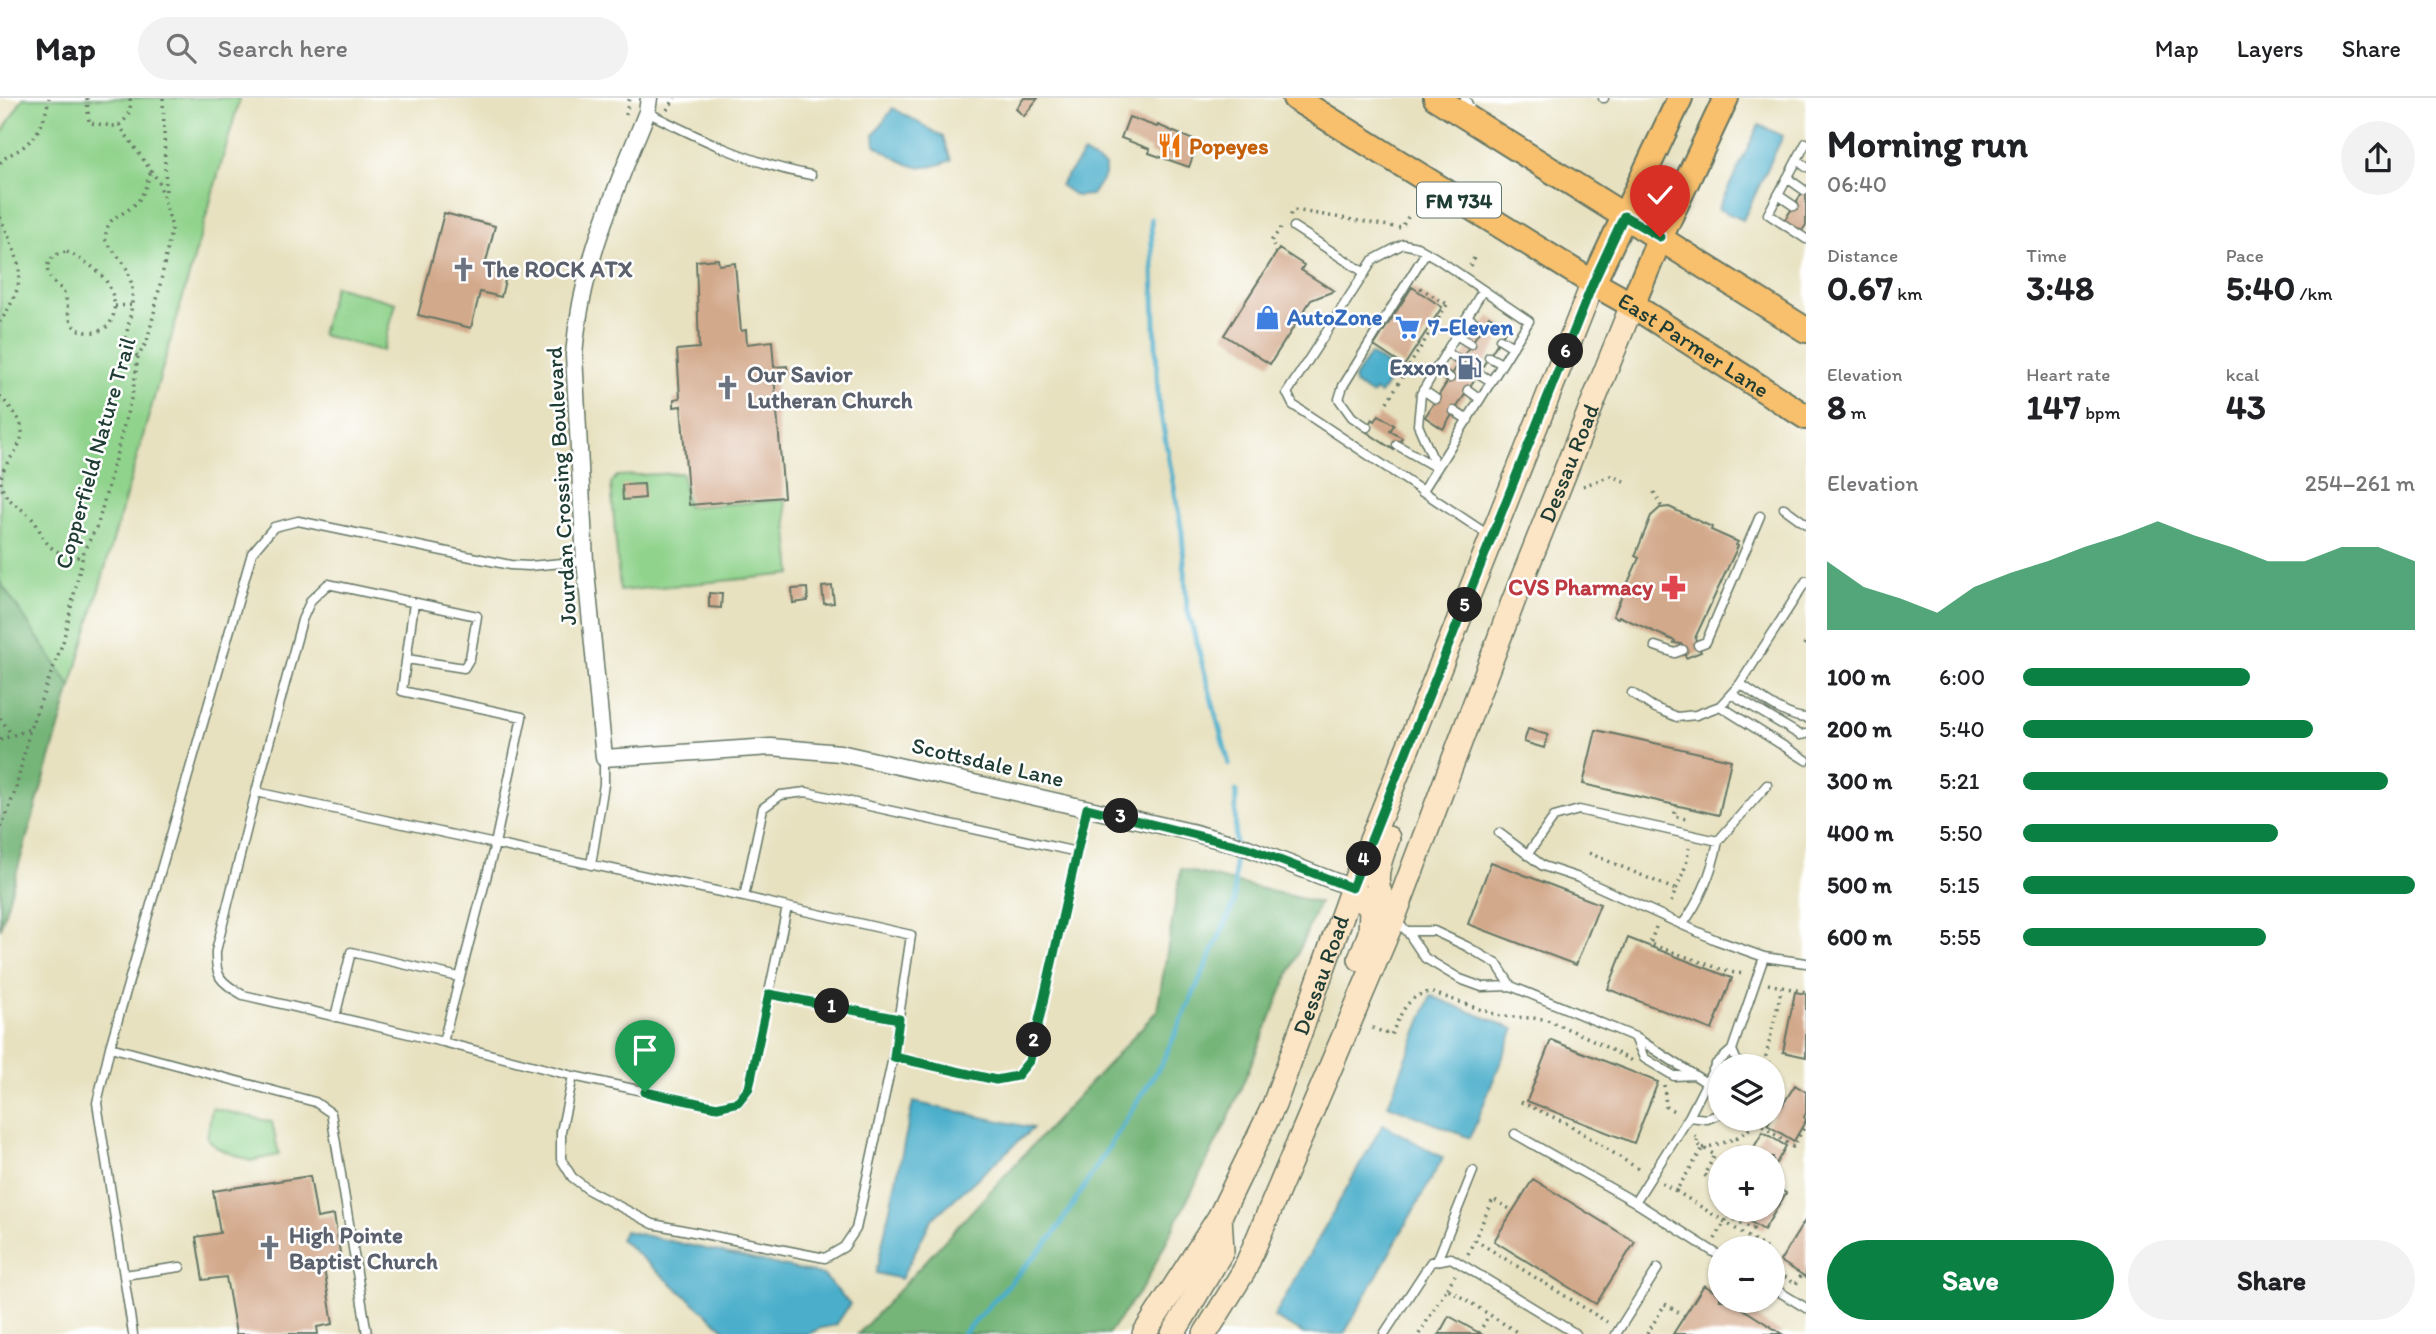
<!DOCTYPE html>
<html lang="en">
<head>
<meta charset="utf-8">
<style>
  :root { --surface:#fff; --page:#f2f2f2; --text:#202124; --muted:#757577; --line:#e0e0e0; --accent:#0b8043 }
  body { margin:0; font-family:Itim,sans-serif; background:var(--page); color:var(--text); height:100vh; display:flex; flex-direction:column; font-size:26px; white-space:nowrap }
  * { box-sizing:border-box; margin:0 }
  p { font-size:23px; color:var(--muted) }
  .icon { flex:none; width:38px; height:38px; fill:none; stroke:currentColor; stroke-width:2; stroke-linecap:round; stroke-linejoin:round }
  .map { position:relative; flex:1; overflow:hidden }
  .panel { display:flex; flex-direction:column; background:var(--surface); width:630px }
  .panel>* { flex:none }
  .fabs { position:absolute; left:1708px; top:956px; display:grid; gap:14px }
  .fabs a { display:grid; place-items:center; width:77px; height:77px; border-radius:50%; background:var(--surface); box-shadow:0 2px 5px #0004; font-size:35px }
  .pin { position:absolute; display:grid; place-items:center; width:60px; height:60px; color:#fff; margin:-72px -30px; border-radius:50% 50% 50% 0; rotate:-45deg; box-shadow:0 0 7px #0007 }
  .pin .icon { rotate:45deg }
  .km { position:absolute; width:35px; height:35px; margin:-18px; border-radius:50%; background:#222; color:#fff; font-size:19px; line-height:35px; text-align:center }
  .round { display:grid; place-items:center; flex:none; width:74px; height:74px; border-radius:37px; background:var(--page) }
  .head { display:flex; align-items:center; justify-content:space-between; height:119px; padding:0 21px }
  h1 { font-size:38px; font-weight:700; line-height:52px }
  .figures { display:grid; grid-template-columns:repeat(3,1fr); gap:10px; height:119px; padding:7px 21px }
  .figures div { display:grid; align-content:center }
  .figures b { font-size:35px; font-weight:700 }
  .figures small { font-size:19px; font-weight:400 }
  .figures p { font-size:19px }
  .chart { height:196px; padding:14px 21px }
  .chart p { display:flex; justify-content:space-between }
  .chart svg { width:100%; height:126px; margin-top:7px; fill:var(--accent); opacity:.7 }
  .button { display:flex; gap:14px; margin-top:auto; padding:14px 21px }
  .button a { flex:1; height:80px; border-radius:42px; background:var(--accent); color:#fff; font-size:28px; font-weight:700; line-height:80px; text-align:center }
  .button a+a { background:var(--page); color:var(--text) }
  ul { padding:0 21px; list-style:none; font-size:23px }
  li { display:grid; grid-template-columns:112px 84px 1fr; align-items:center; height:52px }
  li i { height:18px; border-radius:9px; background:var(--accent) }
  header { display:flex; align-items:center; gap:42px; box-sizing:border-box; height:98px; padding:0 35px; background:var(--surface); border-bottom:2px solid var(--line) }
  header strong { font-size:33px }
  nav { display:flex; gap:38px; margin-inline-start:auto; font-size:24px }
  .search { width:490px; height:63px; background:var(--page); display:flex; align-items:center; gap:18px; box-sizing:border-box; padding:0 24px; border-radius:38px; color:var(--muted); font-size:26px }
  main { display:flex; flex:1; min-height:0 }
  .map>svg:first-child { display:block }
</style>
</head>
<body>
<header>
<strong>Map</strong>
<div class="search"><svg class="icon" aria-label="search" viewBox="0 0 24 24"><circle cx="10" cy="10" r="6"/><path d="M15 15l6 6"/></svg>Search here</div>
<nav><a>Map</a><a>Layers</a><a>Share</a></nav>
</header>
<main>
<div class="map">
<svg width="1806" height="1236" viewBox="0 0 1806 1236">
  <rect width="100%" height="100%" fill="#fff"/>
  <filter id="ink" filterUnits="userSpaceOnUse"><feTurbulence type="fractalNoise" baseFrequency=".0143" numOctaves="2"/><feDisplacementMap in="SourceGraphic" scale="14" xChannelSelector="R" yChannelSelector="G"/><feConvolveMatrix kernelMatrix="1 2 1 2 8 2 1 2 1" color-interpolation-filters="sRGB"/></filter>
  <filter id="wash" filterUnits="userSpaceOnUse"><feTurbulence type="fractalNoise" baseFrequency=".00686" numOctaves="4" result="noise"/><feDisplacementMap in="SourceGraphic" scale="28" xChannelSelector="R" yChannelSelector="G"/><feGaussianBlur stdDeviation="1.57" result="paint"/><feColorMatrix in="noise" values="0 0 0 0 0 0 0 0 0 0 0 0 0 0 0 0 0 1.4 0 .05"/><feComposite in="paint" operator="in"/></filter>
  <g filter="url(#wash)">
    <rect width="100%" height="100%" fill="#e7e1bf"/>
    <path fill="#90d38c" stroke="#588860" stroke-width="2" d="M23 0H240L71 589 0 484V38Z
      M334 188 396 205 383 253 321 237Z
      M682 375 687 409 785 402 792 476 620 493 611 385 617 378Z
      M212 1010 272 1024 279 1057 250 1063 217 1050 207 1040Z"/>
    <path fill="#74b578" stroke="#4a7956" stroke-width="2" d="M0 484 71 589 0 831Z
      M1181 771 1319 805 1227 1023 1145 1186 1108 1236H858L1157 913Z"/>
    <path fill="#4cafcb" stroke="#367680" stroke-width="2" d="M893 10 943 39 951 62C917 78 904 65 875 47L874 37Z
      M1759 27 1783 38 1743 122 1718 111Z
      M1084 55 1105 68V77L1092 97 1076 98 1060 87Z
      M1370 256 1396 272 1380 296 1375 293 1372 297 1355 286 1354 280Z
      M1431 898 1514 931 1470 1040 1388 1007Z
      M913 1004 1033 1030 931 1122 901 1181 876 1175Z
      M1383 1026 1443 1060 1344 1236H1304L1274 1219Z
      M625 1133 823 1177 850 1206 836 1227 821 1230 808 1236H730L620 1141Z"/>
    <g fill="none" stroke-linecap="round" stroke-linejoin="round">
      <path stroke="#4cafcb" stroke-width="5" d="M1151 121 1158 300 1182 434 1187 509 1229 666
        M963 1236 1053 1138 1163 963 1234 806 1236 693"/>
    </g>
    <g id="blocks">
      <path fill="#d3a98b" d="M1024 0H1038L1024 18 1016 11Z
        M1129 19 1157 29 1158 27 1198 44 1189 69 1149 55 1150 51 1121 40Z
        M1806 89V127L1799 137 1782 126Z
        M444 115 495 128 485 168 507 174 501 199 480 194 471 230 418 217Z
        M1279 151 1304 167 1301 172 1334 193 1311 202 1270 266 1224 237Z
        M718 161 719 167 735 165 741 233 746 232 747 246 772 243 774 269 787 268 788 276 774 277 784 399 689 407 681 308 674 309V301L680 300 677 252 699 250 696 163Z
        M1412 189 1442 209 1404 268 1374 248Z
        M1489 218 1507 230 1443 331 1425 319Z
        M1379 317 1394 327 1390 333 1402 340 1394 352 1365 333 1372 321 1375 323Z
        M644 386 645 400 623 402 622 387Z
        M1669 409 1712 429 1711 432 1738 444 1736 447 1738 448 1695 540 1701 554 1686 560 1681 546 1674 545 1675 543 1619 518 1618 520 1613 518 1639 460 1635 458 1651 418 1660 410Z
        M832 488 834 505 824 506 822 489Z
        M807 490 808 503 793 505 792 491Z
        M709 495 722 496 721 510 709 509Z
        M1528 631 1548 637 1544 650 1524 644Z
        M1596 632 1731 662 1719 717 1583 686Z
        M1491 764 1600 806 1576 867 1468 826Z
        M1628 840 1732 880 1712 932 1608 891Z
        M1795 894 1806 896V959L1783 954Z
        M1551 942 1658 984 1634 1045 1527 1003Z
        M1795 987 1806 994V1015L1804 1019 1806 1022 1794 1043 1767 1027 1779 1007 1782 1008Z
        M1763 1034 1786 1048 1773 1071V1059H1748Z
        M310 1078 317 1120 334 1117 341 1161 323 1164 333 1226 317 1229 318 1236H236L226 1179 203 1182 196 1139 220 1135 213 1093Z
        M1533 1081 1635 1144 1596 1206 1494 1143Z
        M1773 1087 1786 1095 1764 1132 1729 1111H1773Z
        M1806 1121V1179L1780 1163Z
        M1704 1187 1720 1197V1202H1729L1782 1236H1673Z
        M1449 1218 1481 1236H1439Z"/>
    </g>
  </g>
  <g filter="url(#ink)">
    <use href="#blocks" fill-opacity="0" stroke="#657665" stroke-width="2"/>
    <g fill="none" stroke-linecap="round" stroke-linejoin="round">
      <defs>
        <path id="service" d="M1465 0 1471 13
          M1603 0H1604
          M647 14C698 40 754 67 811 77
          M1806 45 1768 116 1806 141
          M1797 62 1806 69
          M1787 80 1804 92
          M1778 97 1794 108
          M1294 129 1365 175
          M1467 219 1482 229
          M1456 237 1471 246
          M1500 241 1513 249
          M1446 254 1460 263
          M1489 259 1502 266
          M1436 271 1450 280
          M1478 275 1491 283
          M1423 292 1436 301
          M1468 292 1480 301
          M1454 313 1468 322
          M1367 329 1352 319 1339 301 1343 288 1426 154
          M1397 347 1437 370
          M1437 370 1418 327 1421 296 1483 192
          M1422 394 1529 223 1436 160 1417 149 1403 146 1373 162 1287 295 1293 307 1490 438
          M1784 410 1806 426
          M414 505 402 593 522 619 495 746 256 694 216 853C215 879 220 884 243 897L443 944
          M1698 547 1706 544 1760 418
          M1655 548 1675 555 1683 552
          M1740 586C1760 598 1784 619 1806 620
          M1632 595 1653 609 1677 619 1696 617 1720 608 1740 586 1806 483
          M1733 597 1800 637 1806 636
          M1720 608 1806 662
          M256 694 302 522 311 502 328 486 477 518 470 560 464 570 407 561
          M1499 735 1543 768 1579 780 1716 842 1764 859
          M1718 743 1767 687
          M1077 754 806 694 781 697 763 710 744 799 495 746 443 944 573 978 561 1034V1061L572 1079 590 1093 653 1126 825 1160 844 1149 856 1131 893 959 996 982 1017 977 1030 962 1087 710
          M1527 757 1554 719 1579 712 1718 743C1712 774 1701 802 1682 827
          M591 767 604 686V660
          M787 809 911 837 893 959
          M1396 824 1407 833 1425 860 1460 881 1482 889 1511 888 1635 939 1705 984
          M1407 833H1434L1466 848 1497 866 1511 888
          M769 896 899 921
          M335 919 351 854 459 879
          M1635 939 1644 960 1674 978 1694 977
          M110 949 315 1004 331 1015 367 1236
          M1732 952 1739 968
          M573 978 717 1009 738 1004 749 990 787 809 744 799
          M1689 1019 1707 1021 1720 1016
          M1515 1036 1635 1104
          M1720 1158 1635 1104 1689 1019 1716 966 1732 952 1764 859 1806 865
          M1437 1163 1473 1073
          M124 1177 180 1169
          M1773 1190 1806 1210
          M133 1236 97 1005 110 949 252 455 274 429 298 423 510 467 529 468 585 463
          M1384 1236 1431 1164 1451 1160 1576 1236
          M1616 1236 1658 1170"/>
        <path id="minor" d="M649 0 647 14C614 96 581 167 574 257L585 463 604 660 771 649 840 655 1191 734 1248 750 1352 790"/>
        <g id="secondary">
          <path d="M1388 740C1374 779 1372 786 1393 822"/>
          <path d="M1352 790 1371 811 1370 835 1360 861"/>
          <path id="s1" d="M1144 1236 1220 1118 1274 1007 1352 790 1593 185"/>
          <path d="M1173 1236 1222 1153 1220 1118"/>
          <path id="s2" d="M1205 1236 1244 1173 1393 822 1513 504 1632 207"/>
        </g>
        <g id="primary">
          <path id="s3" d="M1295 0 1593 185 1632 207 1806 319"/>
          <path d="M1436 0 1806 232"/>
          <path d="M1593 185 1680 0"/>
          <path d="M1632 207 1660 140 1726 0"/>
        </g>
      </defs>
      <use href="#service" stroke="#657665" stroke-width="11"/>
      <use href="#minor" stroke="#657665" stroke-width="19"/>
      <use href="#secondary" stroke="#657665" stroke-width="26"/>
      <use href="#primary" stroke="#657665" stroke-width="28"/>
      <path stroke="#657665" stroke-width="3.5" stroke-dasharray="2 5" stroke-linecap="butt" d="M87 0 89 25 113 28 119 27
        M163 0 166 98
        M667 12 675 0
        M626 17 629 0
        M119 27C128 21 132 10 130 0
        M0 65C6 57 15 55 23 49 40 36 45 21 49 0
        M1290 117 1294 112 1401 130 1410 116
        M0 119C20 166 31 178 0 224
        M67 154C80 160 98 171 106 183 120 203 118 237 87 234 63 231 71 209 64 195 62 190 57 188 53 184 41 169 50 155 67 154Z
        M1277 155 1271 143 1282 129
        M1470 168 1475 158
        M1420 190 1447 206
        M115 208 133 207
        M137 258 126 239C131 213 139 187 122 163 116 156 110 149 105 141 108 116 118 121 133 108 144 99 147 85 151 72
        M0 298C19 320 32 330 12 358 7 365 1 374 1 382 0 402 24 409 34 423 40 431 43 443 52 450 61 457 72 458 82 460
        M1387 304 1448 205
        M1583 388 1611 378 1624 383
        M1654 394 1662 410
        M1804 547 1806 543
        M0 620 12 637
        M0 642 30 631
        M1677 707 1674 718 1690 722
        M0 729 6 719 16 690 30 631 63 544 84 453 98 426 133 293 138 259 147 243 155 211 172 129 159 84 119 27
        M1589 755 1676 792
        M1671 804 1686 767 1689 750
        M1656 829 1650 846 1729 874 1744 876
        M1768 886 1782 889 1766 958 1770 968
        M1782 889 1806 894
        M1372 930 1391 937C1400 918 1407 896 1431 894L1500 918 1545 921 1591 941 1632 963
        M1664 987 1666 1009 1676 1014
        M1521 1004 1568 1026 1640 1072
        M1757 1024 1793 1049 1806 1026
        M1737 1040 1739 1059
        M1703 1050C1727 1045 1744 1039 1760 1020
        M1705 1051 1715 1057 1704 1077 1714 1083 1716 1080
        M1662 1085 1676 1093 1703 1050 1696 1045 1699 1040 1693 1037
        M1676 1093 1766 1150
        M1728 1118 1753 1131 1755 1127
        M1715 1141 1731 1113
        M1475 1142 1607 1224
        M1468 1156 1493 1101 1513 1113
        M1773 1171 1796 1186 1802 1176
        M1447 1190 1455 1177
        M1479 1235 1489 1217
        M1419 1236 1447 1190 1520 1236
        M1647 1236 1665 1206 1685 1218"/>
      <use href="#service" stroke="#fff" stroke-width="8"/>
      <use href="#minor" stroke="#fff" stroke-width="16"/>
      <use href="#secondary" stroke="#fce5c4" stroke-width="23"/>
      <use href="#primary" stroke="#f8bf6c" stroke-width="24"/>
    </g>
  </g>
  <g fill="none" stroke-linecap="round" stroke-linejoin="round" filter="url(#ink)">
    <defs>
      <path id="route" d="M645 994 717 1009 738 1004 749 990 769 896 899 921 894 959 996 982 1017 978 1030 962 1087 710 1248 750 1352 790 1593 185 1624 118 1660 139"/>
    </defs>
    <use href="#route" stroke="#fff" stroke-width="14"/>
    <use href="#route" stroke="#0b8043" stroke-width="9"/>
  </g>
  <defs>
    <symbol id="restaurant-bare" viewBox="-9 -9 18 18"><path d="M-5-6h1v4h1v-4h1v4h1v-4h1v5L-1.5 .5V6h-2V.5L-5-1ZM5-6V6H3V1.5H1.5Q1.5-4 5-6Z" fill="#e8710a" stroke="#fff" stroke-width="2.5" paint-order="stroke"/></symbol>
    <symbol id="church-bare" viewBox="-9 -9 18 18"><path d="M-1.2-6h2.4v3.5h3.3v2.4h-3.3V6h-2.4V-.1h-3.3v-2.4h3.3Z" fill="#6b7280" stroke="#fff" stroke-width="2.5" paint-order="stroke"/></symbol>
    <symbol id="shop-bare" viewBox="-9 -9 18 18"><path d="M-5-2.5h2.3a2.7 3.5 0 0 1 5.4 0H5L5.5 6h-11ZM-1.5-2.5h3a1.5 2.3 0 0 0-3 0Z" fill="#3f7fe0" stroke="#fff" stroke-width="2.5" paint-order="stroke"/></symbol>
    <symbol id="supermarket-bare" viewBox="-9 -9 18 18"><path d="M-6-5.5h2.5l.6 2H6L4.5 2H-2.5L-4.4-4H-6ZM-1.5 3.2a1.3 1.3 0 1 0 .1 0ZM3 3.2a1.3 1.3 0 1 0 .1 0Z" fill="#3f7fe0" stroke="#fff" stroke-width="2.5" paint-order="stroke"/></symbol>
    <symbol id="fuel-bare" viewBox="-9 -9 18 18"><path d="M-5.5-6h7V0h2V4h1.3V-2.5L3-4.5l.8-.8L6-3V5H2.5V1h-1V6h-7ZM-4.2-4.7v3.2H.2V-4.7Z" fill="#5c6f8a" stroke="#fff" stroke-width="2.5" paint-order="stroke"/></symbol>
    <symbol id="pharmacy-bare" viewBox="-9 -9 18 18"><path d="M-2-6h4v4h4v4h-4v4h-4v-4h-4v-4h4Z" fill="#e0444e" stroke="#fff" stroke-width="2.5" paint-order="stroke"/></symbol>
  </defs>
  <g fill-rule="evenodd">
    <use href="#restaurant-bare" x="1152" y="30" width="35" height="35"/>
    <use href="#church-bare" x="446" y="154" width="35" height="35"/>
    <use href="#shop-bare" x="1250" y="202" width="35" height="35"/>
    <use href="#supermarket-bare" x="1390" y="212" width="35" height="35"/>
    <use href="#fuel-bare" x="1452" y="252" width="35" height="35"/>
    <use href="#church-bare" x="710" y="272" width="35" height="35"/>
    <use href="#pharmacy-bare" x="1656" y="472" width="35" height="35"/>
    <use href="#church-bare" x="252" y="1132" width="35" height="35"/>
  </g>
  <g text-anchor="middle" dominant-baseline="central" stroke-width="5" stroke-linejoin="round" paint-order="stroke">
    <rect fill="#fff" stroke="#627771" stroke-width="2" x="1417" y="84.5" width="84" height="35" rx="5"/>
    <g font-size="21" font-weight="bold" fill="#1f3d34">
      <text x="1459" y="102">FM 734</text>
    </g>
    <g font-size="23" font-weight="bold" fill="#c56008" stroke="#fff" text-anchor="start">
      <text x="1189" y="48">Popeyes</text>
    </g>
    <g font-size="23" font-weight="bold" fill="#5b616d" stroke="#fff" text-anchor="start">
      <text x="483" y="171">The ROCK ATX</text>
      <text x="747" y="276">Our Savior<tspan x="747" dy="26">Lutheran Church</tspan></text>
      <text x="289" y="1137">High Pointe<tspan x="289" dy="26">Baptist Church</tspan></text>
    </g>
    <g font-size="23" font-weight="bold" fill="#366cbe" stroke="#fff" text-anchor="start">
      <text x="1287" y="219">AutoZone</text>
      <text x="1428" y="229">7-Eleven</text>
    </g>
    <g font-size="23" fill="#1f3d34" stroke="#fff">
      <text stroke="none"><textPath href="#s3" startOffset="469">East Parmer Lane</textPath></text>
      <text transform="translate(95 355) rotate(-74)">Copperfield Nature Trail</text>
      <text stroke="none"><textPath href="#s2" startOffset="945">Dessau Road</textPath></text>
      <text transform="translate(561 388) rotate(-93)">Jourdan Crossing Boulevard</text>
      <text transform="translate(988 664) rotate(13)">Scottsdale Lane</text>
      <text stroke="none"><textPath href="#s1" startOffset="402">Dessau Road</textPath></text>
    </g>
    <g font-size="23" font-weight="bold" fill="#4e5e75" stroke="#fff" text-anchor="end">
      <text x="1449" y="269">Exxon</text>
    </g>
    <g font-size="23" font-weight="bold" fill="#be3a42" stroke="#fff" text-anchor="end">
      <text x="1653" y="489">CVS Pharmacy</text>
    </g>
  </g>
</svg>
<div class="fabs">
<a><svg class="icon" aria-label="layers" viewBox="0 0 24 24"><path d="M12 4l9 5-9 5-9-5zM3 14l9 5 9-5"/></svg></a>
<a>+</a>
<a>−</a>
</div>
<div class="pin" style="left:645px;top:994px;background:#1e9e55"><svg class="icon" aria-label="arrive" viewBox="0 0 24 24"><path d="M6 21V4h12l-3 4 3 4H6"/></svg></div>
<div class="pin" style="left:1660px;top:139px;background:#d93025"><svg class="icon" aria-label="check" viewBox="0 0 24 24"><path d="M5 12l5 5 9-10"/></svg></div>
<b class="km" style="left:832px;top:908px">1</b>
<b class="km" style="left:1034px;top:942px">2</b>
<b class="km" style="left:1121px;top:718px">3</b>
<b class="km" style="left:1364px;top:761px">4</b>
<b class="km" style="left:1465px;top:507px">5</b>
<b class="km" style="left:1566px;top:253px">6</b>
</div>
<section class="panel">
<div class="head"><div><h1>Morning run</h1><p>06:40</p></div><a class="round"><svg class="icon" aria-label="share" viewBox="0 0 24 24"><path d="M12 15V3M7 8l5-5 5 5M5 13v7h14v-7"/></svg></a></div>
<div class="figures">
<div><p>Distance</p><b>0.67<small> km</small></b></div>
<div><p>Time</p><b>3:48</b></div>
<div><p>Pace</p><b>5:40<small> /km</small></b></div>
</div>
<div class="figures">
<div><p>Elevation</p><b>8<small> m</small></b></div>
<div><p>Heart rate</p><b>147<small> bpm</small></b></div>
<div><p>kcal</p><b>43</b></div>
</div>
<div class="chart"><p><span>Elevation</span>254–261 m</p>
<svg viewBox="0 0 160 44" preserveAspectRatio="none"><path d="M0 44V20L10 29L20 33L30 38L40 29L50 24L60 20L70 15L80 11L90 6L100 11L110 15L120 20L130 20L140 15L150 15L160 20V44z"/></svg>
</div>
<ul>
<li><b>100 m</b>6:00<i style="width:58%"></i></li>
<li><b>200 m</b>5:40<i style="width:74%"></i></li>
<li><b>300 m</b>5:21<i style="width:93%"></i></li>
<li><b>400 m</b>5:50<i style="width:65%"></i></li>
<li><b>500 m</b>5:15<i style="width:100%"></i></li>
<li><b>600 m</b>5:55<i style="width:62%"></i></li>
</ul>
<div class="button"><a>Save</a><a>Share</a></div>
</section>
</main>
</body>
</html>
